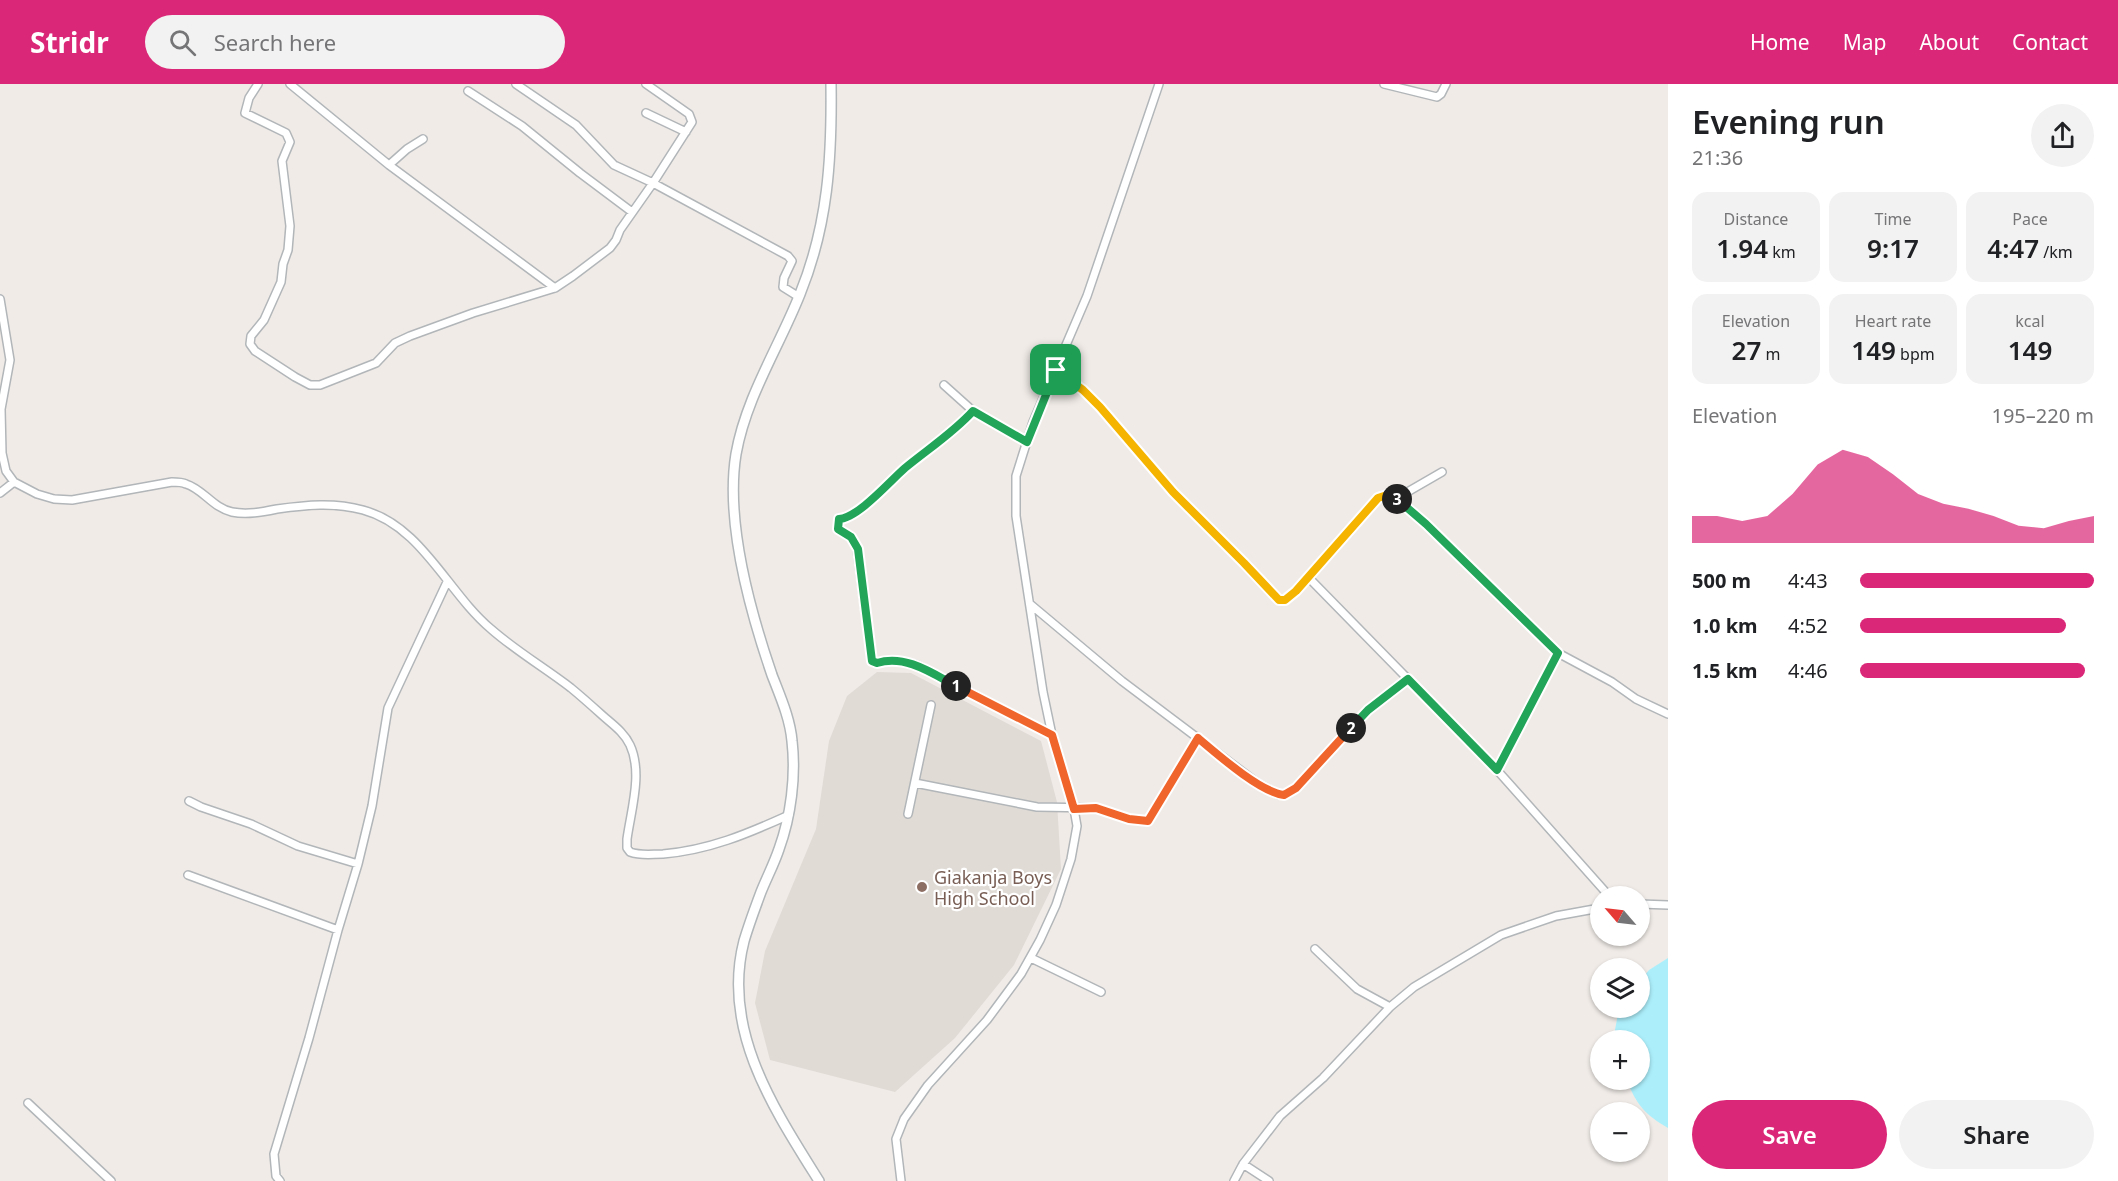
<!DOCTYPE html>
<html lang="en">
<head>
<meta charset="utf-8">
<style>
  :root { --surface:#fff; --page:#f2f2f2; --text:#202124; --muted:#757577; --accent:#db2777 }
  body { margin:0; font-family:"Noto Sans",sans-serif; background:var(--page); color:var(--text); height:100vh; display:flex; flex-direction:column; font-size:22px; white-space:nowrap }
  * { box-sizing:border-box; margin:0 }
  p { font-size:20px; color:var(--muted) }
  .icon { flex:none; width:33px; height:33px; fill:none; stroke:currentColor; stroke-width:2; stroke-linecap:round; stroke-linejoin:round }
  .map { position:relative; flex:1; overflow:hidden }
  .panel { display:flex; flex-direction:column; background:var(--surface); width:450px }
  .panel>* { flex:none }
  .needle { width:39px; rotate:298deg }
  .buttons { position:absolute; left:1590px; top:802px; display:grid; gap:12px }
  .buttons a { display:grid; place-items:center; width:60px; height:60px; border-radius:50%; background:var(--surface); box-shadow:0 2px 4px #0004; font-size:30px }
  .pin { position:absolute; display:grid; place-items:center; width:51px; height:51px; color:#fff; margin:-26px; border-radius:12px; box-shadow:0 3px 9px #0006 }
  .km { position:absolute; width:30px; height:30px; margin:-15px; border-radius:50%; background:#222; color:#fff; font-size:16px; line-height:30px; text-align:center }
  .round { display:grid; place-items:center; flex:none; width:63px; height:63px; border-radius:32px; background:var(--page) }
  .overview { display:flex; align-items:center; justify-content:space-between; height:102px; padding:0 24px }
  h1 { font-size:33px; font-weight:600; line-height:45px }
  .stats { display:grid; grid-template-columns:repeat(3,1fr); gap:9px; height:102px; padding:6px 24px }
  .stats div { display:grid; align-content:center; border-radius:15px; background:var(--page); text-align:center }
  .stats b { font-size:26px; font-weight:600 }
  .stats small { font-size:16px; font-weight:400 }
  .stats p { font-size:16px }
  .chart { height:168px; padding:12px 24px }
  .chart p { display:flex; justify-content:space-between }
  .chart svg { width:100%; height:108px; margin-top:6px; fill:var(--accent); opacity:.7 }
  .button { display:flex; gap:12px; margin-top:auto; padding:12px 24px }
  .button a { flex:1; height:69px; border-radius:36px; background:var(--accent); color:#fff; font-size:24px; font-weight:600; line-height:69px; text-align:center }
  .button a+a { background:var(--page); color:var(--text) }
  ul { padding:0 24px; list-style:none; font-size:20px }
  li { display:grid; grid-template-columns:96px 72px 1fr; align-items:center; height:45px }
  li i { height:15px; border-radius:8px; background:var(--accent) }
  header { display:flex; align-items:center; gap:36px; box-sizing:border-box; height:84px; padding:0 30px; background:var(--accent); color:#fff }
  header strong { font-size:28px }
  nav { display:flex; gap:33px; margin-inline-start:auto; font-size:21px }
  .search { width:420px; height:54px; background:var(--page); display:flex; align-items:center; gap:15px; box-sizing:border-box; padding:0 21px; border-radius:33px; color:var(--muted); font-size:22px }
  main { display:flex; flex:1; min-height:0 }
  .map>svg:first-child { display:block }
</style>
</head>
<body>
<header>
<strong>Stridr</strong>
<div class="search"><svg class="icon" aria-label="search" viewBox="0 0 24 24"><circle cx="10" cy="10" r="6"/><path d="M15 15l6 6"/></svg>Search here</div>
<nav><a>Home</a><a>Map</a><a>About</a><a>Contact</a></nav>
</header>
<main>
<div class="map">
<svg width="1668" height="1097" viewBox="0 0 1668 1097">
  <rect width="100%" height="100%" fill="#f0ebe7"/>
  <path fill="#e0dbd5" d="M877 588 911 589 1041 657 1057 718 1061 785 1014 881 955 954 895 1008 770 976 755 919 765 867 816 745 829 657 847 612Z"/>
  <path fill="#aceffb" d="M1668 874V1044C1646 1031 1636 1021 1627 996H1640V957H1613L1619 924H1640V897L1649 886Z"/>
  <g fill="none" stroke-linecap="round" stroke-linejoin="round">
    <defs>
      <path id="minor" d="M258 0 249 14 245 29 286 49 290 58 282 77 290 142 288 166 283 180 281 198 264 236 251 252 250 260 255 267 295 293 310 301H320L376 279 395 259 410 252 473 229 555 204 573 192 610 164 616 156 620 146 653 99 692 38 689 30 646 0
        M290 0 389 81 555 204
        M516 0 576 41 614 81 653 99 788 172 792 177 784 194 783 203 799 213
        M1384 0 1437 13 1441 10 1446 0
        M468 7 522 42 580 89 632 128
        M646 29 686 48
        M389 81 407 65 423 55
        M0 215 10 276 1 325 2 369 6 387 14 398 37 410 54 415 72 416 172 398C177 398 182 398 186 400 203 405 213 424 232 428 247 431 262 428 277 425 306 421 334 418 363 426 422 442 447 508 491 545 516 567 545 584 571 604 582 613 592 622 602 631 612 640 624 648 630 661 643 689 631 726 627 755V764L630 768C641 772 651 770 663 770 709 766 747 750 789 731
        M1056 286 1083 306 1100 323 1173 408 1244 479 1279 516H1285L1296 507 1378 414C1392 408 1402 418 1412 427L1558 569 1612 598 1636 615 1668 630
        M944 301 973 327 1027 358
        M973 327C954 348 931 363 909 381 893 394 858 434 839 435 835 448 846 447 852 455 854 458 856 462 857 465L872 577 877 579C891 574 902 577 917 581L1052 651
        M0 409 14 398
        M1397 414 1442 388
        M1309 494 1497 686 1610 813
        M1030 520 1122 597 1256 698 1279 711 1289 709 1296 704 1368 626 1408 595
        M1497 686 1558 569
        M915 699 1037 723 1096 724 1129 735 1148 737 1198 654
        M189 717 201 723 251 740 298 762 358 780
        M908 730 931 621
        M188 791 338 846
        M1640 820 1668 821
        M1315 865 1357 905 1390 923
        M1031 874 1101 908
        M28 1019 111 1097
        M1243 1080 1269 1097
        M280 1097 276 1092 274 1070 309 954 338 846 358 780 372 722 388 624 447 498
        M901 1097 896 1055 904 1035 928 1001 987 936 1021 890 1040 856 1056 821 1071 775 1077 742 1074 725 1052 651 1043 608 1016 432V392L1033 338 1087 212 1159 0
        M1234 1097 1243 1080 1280 1032 1323 994 1390 923 1414 903 1501 851 1556 832 1600 824"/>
      <path id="secondary" d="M819 1097C774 1025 721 946 744 857 749 840 755 824 761 808 767 793 774 780 779 765 791 732 796 692 792 657 790 634 780 612 772 591 750 527 725 437 736 370 746 313 779 263 800 210 828 141 832 74 831 0"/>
    </defs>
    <use href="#minor" stroke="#b2b6b9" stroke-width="10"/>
    <use href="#secondary" stroke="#b1b6b9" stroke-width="12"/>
    <use href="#minor" stroke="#fff" stroke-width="7"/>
    <use href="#secondary" stroke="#fff" stroke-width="9"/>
  </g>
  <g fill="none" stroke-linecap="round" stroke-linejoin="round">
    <defs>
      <path id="split-1" d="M956 602C932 589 905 570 877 579L872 577 858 465 851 453 838 445 839 435C858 434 890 397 905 384 928 365 953 349 973 327L1027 358 1056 286"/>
      <path id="split-2" d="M956 602 1052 651 1074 725 1096 724 1129 735 1148 737 1198 654C1217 670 1260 708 1284 711L1296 704 1351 644"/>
      <path id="split-3" d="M1351 644 1368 626 1408 595 1497 686 1558 569 1426 440 1397 415"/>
      <path id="split-4" d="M1056 286 1083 306 1100 323 1173 408 1244 479 1279 516H1285L1296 507 1378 414 1387 411 1397 415"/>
    </defs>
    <use href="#split-1" stroke="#fff" stroke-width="12"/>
    <use href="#split-2" stroke="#fff" stroke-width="12"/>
    <use href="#split-3" stroke="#fff" stroke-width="12"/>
    <use href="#split-4" stroke="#fff" stroke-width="12"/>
    <use href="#split-1" stroke="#22a559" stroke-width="8"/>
    <use href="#split-2" stroke="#f0652b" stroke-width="8"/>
    <use href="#split-3" stroke="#22a559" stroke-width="8"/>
    <use href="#split-4" stroke="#f5b400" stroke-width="8"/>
  </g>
  <circle fill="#8d6e63" stroke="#fff" stroke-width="2" cx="922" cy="803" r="6"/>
  <g text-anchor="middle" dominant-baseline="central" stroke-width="4.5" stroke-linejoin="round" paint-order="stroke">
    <g font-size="18" fill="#785e54" stroke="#fff" text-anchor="start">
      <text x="934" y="793">Giakanja Boys<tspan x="934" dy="21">High School</tspan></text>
    </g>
  </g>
</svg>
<div class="buttons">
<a><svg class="needle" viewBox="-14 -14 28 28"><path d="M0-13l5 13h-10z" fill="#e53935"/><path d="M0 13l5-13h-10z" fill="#757577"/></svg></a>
<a><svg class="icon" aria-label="layers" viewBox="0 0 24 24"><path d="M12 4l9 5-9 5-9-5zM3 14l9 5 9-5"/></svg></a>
<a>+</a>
<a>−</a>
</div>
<div class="pin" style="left:1056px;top:286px;background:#1e9e55"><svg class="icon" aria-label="arrive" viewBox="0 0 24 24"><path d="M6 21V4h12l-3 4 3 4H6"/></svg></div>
<b class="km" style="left:956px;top:602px">1</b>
<b class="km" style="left:1351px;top:644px">2</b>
<b class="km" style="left:1397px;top:415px">3</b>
</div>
<section class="panel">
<div class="overview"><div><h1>Evening run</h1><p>21:36</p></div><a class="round"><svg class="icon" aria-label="share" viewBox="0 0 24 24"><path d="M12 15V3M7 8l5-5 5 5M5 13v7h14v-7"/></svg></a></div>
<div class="stats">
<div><p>Distance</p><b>1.94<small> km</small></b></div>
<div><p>Time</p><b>9:17</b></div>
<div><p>Pace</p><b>4:47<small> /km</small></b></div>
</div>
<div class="stats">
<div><p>Elevation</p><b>27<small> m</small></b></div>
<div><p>Heart rate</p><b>149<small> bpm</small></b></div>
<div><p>kcal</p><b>149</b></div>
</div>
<div class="chart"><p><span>Elevation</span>195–220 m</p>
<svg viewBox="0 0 160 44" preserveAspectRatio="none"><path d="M0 44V33L10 33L20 35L30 33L40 24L50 12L60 6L70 9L80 16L90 24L100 28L110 30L120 33L130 37L140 38L150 35L160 33V44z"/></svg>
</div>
<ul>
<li><b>500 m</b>4:43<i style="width:100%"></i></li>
<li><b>1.0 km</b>4:52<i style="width:88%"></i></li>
<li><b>1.5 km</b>4:46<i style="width:96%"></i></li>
</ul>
<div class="button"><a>Save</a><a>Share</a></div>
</section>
</main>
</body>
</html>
